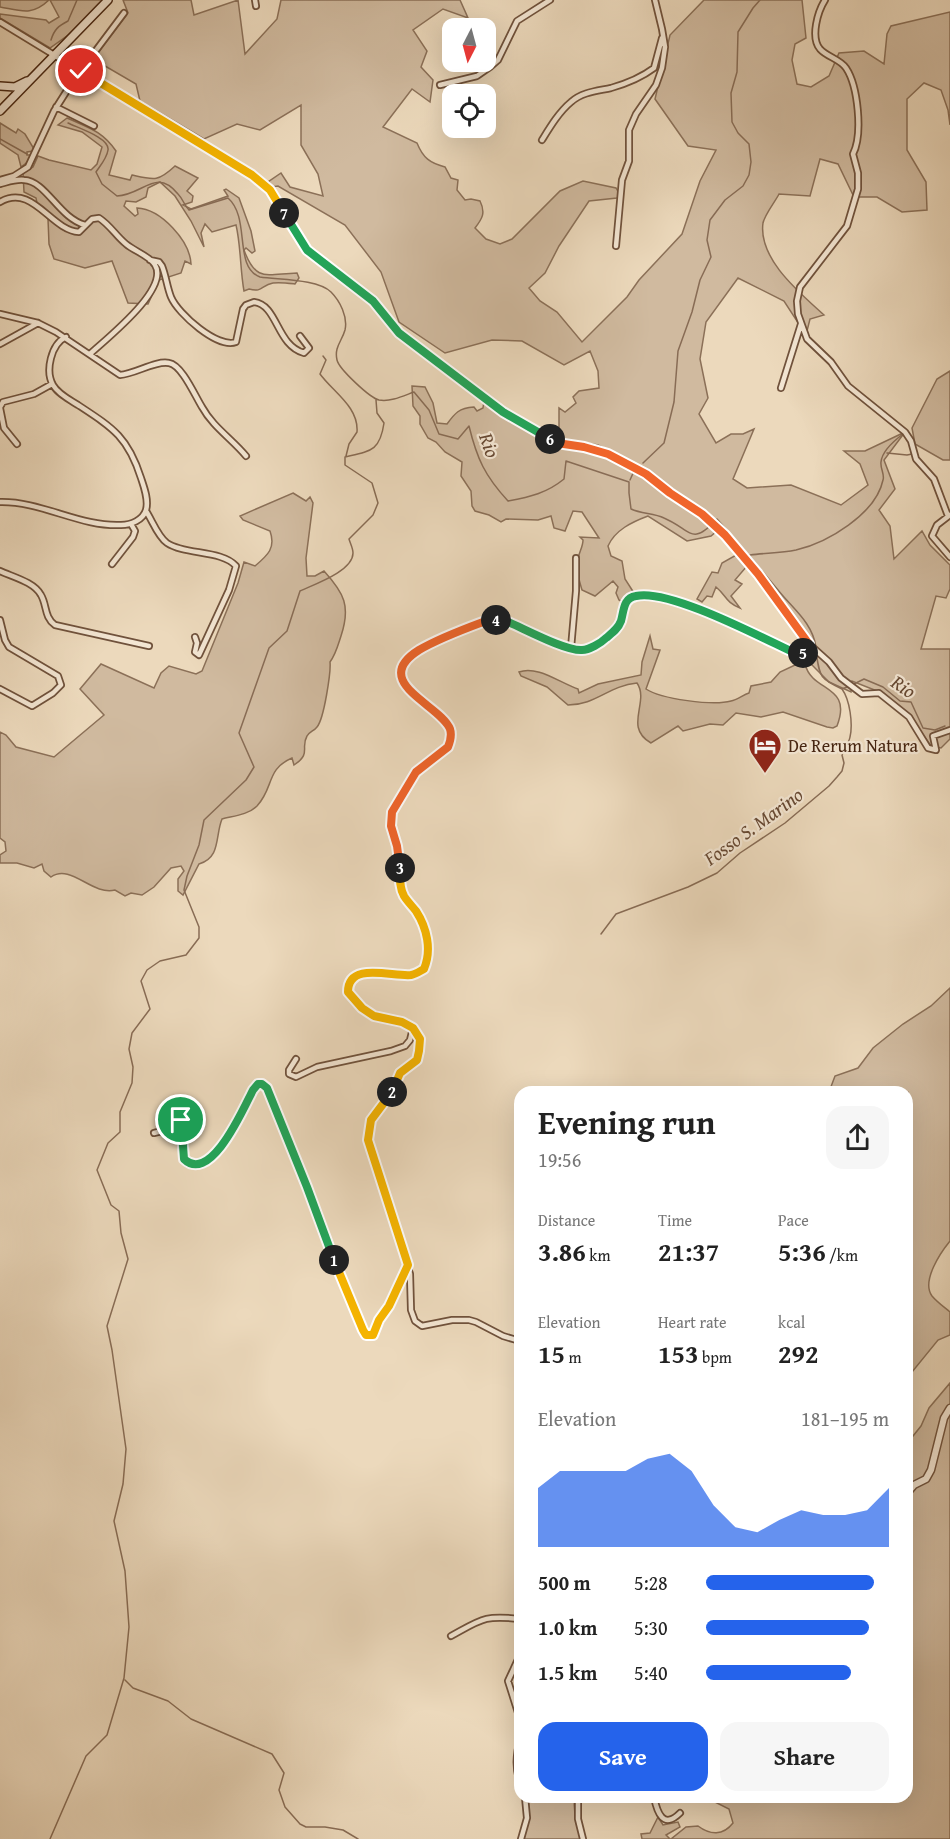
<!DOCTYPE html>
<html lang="en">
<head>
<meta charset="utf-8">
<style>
  :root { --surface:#fff; --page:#f6f6f6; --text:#222; --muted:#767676; --accent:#2563eb }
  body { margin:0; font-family:"Gentium Book Plus",serif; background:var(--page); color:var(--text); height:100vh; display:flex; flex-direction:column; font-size:22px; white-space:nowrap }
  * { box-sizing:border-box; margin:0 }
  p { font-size:20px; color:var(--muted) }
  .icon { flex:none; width:33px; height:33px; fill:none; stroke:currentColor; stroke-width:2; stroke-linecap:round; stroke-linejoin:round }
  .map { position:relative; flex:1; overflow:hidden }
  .sheet { position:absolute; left:514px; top:1086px; width:399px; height:717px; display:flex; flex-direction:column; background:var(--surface); border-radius:18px; box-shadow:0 6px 24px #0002 }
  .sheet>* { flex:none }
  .needle { width:39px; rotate:186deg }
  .controls { position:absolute; left:442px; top:18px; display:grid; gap:12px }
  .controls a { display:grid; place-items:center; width:54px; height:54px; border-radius:12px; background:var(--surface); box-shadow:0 6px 24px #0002; font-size:30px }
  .pin { position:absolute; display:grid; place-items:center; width:51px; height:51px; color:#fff; margin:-26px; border:3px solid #fff; border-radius:50%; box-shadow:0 2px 6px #0007 }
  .km { position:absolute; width:30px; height:30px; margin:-15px; border-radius:50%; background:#222; color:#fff; font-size:16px; line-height:30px; text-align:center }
  .round { display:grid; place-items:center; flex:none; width:63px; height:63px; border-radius:18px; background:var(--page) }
  .summary { display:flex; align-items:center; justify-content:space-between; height:102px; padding:0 24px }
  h1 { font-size:33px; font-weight:800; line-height:45px }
  .figures { display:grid; grid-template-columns:repeat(3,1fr); gap:9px; height:102px; padding:6px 24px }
  .figures div { display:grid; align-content:center }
  .figures b { font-size:26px; font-weight:800 }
  .figures small { font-size:16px; font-weight:400 }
  .figures p { font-size:16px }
  .chart { height:168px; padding:12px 24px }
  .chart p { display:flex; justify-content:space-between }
  .chart svg { width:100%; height:108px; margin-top:6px; fill:var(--accent); opacity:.7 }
  .cta { display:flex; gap:12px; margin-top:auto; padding:12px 24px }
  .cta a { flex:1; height:69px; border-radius:18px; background:var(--accent); color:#fff; font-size:24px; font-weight:800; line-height:69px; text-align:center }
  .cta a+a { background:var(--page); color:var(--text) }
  ul { padding:0 24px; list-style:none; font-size:20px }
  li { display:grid; grid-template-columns:96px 72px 1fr; align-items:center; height:45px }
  li i { height:15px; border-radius:8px; background:var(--accent) }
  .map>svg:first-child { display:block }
</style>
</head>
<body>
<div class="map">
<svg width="950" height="1839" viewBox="0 0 950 1839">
  <rect width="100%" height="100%" fill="#ecd9bc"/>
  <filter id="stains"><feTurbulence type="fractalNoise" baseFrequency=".00333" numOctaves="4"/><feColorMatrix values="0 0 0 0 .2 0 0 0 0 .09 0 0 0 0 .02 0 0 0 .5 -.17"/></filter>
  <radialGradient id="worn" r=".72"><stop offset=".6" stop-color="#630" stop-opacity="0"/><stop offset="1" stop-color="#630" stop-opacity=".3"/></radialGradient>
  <path fill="#d0ba9f" stroke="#8b7058" stroke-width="1.5" d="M0 0H49C32 16 22 11 0 7Z
    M50 0H103L71 33 50 48 0 18V14L46 20 49 23 59 17Z
    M123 0H191L194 15 238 0 245 54 277 19 281 0H460L468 18 443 9 413 30 427 51 421 67 433 80 430 102 412 89 383 127 417 143C423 158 430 163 445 167L451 178 458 180 457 190 465 200 471 199 480 201C486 213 482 219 475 228L486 239 500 244 512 239 560 191 583 181 616 188 620 195 617 198 589 201 559 246 545 273 529 288 540 301 557 312 582 342 627 297 639 280 682 234 700 181 716 150 688 146 655 99 670 35 704 0H802L806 38 795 44 792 60 797 84 811 87 829 76 839 53 864 51 884 64 887 34 891 26 950 12V125L948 110 941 90 924 83 907 99V150L926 182 927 210 902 212 877 197H854L838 164 820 159 810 196 779 194C775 202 765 214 763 223 758 259 800 293 824 315L810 319 806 335 784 301 738 278 706 322 700 359 708 398 699 414 716 443 731 434H743L754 429 733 479 747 488 791 485 841 505 868 485 860 464 844 451H865L905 432 884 460 895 489 879 510 890 526 894 559 922 531 930 545 950 565V589L946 598 936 596 921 649H950V739L941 748 931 746 912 719 882 693 852 681 851 692 829 682 812 665 810 643 802 627 755 566 714 519 669 489 643 468 598 445 559 439V408L565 412 576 403 573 397 579 391 599 388 598 371 590 351 564 365 522 341 492 340 445 353 399 322 381 272 345 225 278 186 271 187 268 185V182L281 173 290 187 323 196 318 174 301 145V105L260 130 237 124 204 139 140 101 136 84 93 59 128 13Z
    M67 118C89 128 102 131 116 151L109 175 130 180 132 175C154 180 158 182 175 166L198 178 187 191 193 196 192 202 183 205 191 209 228 196 224 190 226 189 239 198 251 231 255 251 252 253 246 248 244 250C256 283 267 274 297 273L299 278 295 284C287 283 280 282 273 283 261 285 263 293 249 289L244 291C240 269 241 246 236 225L212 232 205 224 201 233 204 247 191 221 175 196 160 182 148 188 146 197 136 202 126 201 124 206 135 216 138 214 137 208C161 209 190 241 191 264L185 261 181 273 159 280 148 304 128 303 112 261 85 268 54 259 49 244 48 219 38 208 36 198 24 192 23 173 33 167 38 156 49 160 91 170 97 164 102 147 82 132 58 125Z
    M0 123 16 133 18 129 25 134 34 149 33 151 27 152V155H31L29 161 21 167 18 155 0 143Z
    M950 371V460H943L915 444 912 428 937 379Z
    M412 386 425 387 433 403 437 423 447 424C455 413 459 408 474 407L477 411 483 408 484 401 503 416 555 445 596 451 643 474 652 482 693 509 718 530 711 536 687 541 648 516C632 522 615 530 608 546L611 556 622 561 625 579 634 593 624 603 619 600 616 593 618 587 613 581 595 596 582 590C579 580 576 570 578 559 579 552 583 547 583 540L580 537 599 538 582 512 573 511 565 531 554 528 551 516 538 520 506 519 501 522 489 515 475 511 472 506 471 491 461 476 462 462 445 452 436 442 428 438 420 424V416L413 406Z
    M293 493 306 501 310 497 313 503 306 558 307 576H315L324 571C344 593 351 606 341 636 338 645 336 654 330 662 331 672 324 719 317 727 314 731 309 732 307 736 300 748 312 753 294 765L292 758C266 769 274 788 257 806 248 815 233 816 222 819 215 836 221 858 199 864L183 895 178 891V879L184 871 181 866 171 868 154 887 142 895 131 893 125 896 115 890C92 896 71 863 51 877L44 871 42 864 34 868 17 863H0V855L6 851 5 842 0 838V732L6 735 16 747 54 757 104 715 80 689 101 664 154 688 161 673 169 666 196 674 202 671 238 583 244 562 255 566C268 555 276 548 270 531L243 520 240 516Z
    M738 554 747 566 735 580 742 584 731 596 740 608C725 602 727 596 716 587L712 597 707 596 702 602 697 599 712 572 718 573 722 563Z
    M650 636 653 649 660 650 646 689C661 699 713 706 731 701 737 700 743 695 749 693L751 686 771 682 780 672 795 665 805 664C812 693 853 684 837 726L833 728 827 727 783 712 761 717 736 713 723 725 710 724 683 731 678 726 651 743C623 727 650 702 637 683 608 686 596 705 568 705L547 687 521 676 519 672C537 665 560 683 578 689L579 693 598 684 641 675 642 662Z
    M950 988V1241C941 1252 921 1281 932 1296 937 1302 944 1307 950 1312V1335L938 1340 908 1377V1092H829L835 1076 858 1068 873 1048 903 1024 931 1006Z
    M950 1383V1839H671L686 1827 698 1826C710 1835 723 1836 733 1823L729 1809 711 1800V1797H908V1437L913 1436 921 1426 929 1408Z
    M527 1797H575C572 1810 578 1827 583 1839H523L528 1824Z
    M658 1817 663 1825 678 1822 680 1827 666 1835 670 1839H642L641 1834 650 1833Z"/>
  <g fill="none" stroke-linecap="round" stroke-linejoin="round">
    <path stroke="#886c55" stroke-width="1.5" d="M51 40C54 30 58 26 68 21L77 0
      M68 123C78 128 110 138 108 150 107 158 100 166 96 172L102 184 117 196C143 195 156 167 178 194 183 199 184 205 189 210L228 198C251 218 233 267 260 277 280 280 317 279 331 292 340 301 348 317 345 330 342 341 334 347 337 360 339 369 370 398 379 400 391 402 403 396 414 392L429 410 439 434 458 439 469 426C477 459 485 476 508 501 530 497 547 493 564 479L566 461 629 482V493L631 509C642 514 654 513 664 518 692 530 691 547 717 519 738 542 758 566 778 590 793 609 812 622 816 647
      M0 139 27 154
      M323 356 326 360 320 374C333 392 359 407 357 432L349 444 346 456
      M887 453 907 455 912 454
      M643 463 664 443 674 402 678 351 692 312 700 280 711 257 707 240 710 220 725 200 743 186 749 175 751 162 749 144 738 133 732 122 731 93 737 72 738 32 753 8 760 0
      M630 480 634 471
      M750 555C766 553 781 553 796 550 827 543 876 514 883 480 885 475 880 468 881 462 882 451 895 440 903 434
      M816 652C820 677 819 678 842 689L847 687
      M852 685 864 679 883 687 900 701 911 702 923 728 935 730 945 726
      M601 934 616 914 688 887 717 873 740 853 785 823 829 786 837 777 842 771 844 763 842 755C844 750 849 743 850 737 853 724 850 700 842 689
      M125 1680 133 1688 168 1701 191 1719 272 1754 284 1773 279 1790 285 1807 300 1824 306 1827H325L343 1830 358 1839
      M50 1839 86 1756 107 1735 124 1678 129 1627 125 1571 114 1521 123 1484 126 1449 112 1350 107 1326 128 1259 121 1233 119 1211 111 1205 97 1170 108 1143 120 1132V1112L132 1083 133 1067 129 1049 132 1033 150 1009 141 981 147 970 160 961 186 955 199 938V927L184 890 187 876 199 845 204 820 246 780 254 767 239 733 269 648 287 631 300 591C315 584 353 571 353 553 353 548 350 543 349 539L373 515 378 503 372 483 345 465V457C371 451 380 451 384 423L377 413 376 400"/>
    <defs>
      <path id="minor" d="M255 0 256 6
        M655 0 662 29
        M825 0C818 11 810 37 820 49 827 57 840 59 846 68 858 86 863 134 853 154L858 173V189L847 226 800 287 797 301 798 314 807 339 831 362 848 386 905 432 911 441 916 459 934 479 948 516
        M0 22 262 182 270 190 307 250 373 301 399 333 503 412 557 443 584 447 608 454 646 474 670 493 702 514 725 535 758 574 809 644 806 653 797 655C758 636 692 598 650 596 618 594 629 606 619 625 614 635 594 649 582 650 572 651 561 644 552 641 537 635 522 625 506 621 487 615 451 634 434 643 423 648 406 656 402 667 393 691 444 713 450 730 452 736 450 742 449 747L416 772 392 812 391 826 397 846 400 866V883L404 896 422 921 426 935 429 957 424 969C420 971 416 974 411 975 392 977 349 961 348 991 355 1001 363 1012 375 1016 394 1023 420 1018 419 1047 419 1063 411 1061 402 1071 397 1077 396 1086 392 1092 381 1114 370 1109 368 1140L410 1274 411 1310 415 1321 422 1326 452 1320H469L476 1322 503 1336 520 1341
        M440 85 477 76 490 67 498 60 517 21 550 0
        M56 107 94 126
        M542 140C550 127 559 112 571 102 582 92 597 91 611 88 625 84 642 77 654 68L662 38
        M0 180 14 176 28 167 54 111 73 81 124 13
        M0 184C8 182 16 179 24 180 46 181 59 218 85 225
        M0 202C33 183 50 230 79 232L92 219 99 218C110 225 116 236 126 244 134 251 150 256 155 265 170 289 106 339 90 354
        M616 246 622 180 629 161V130L636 114 656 85 662 68 665 47 662 29
        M150 260 159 262 162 266C166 276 167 287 171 297 178 314 218 349 236 342L243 309 246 305 254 302C278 305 276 345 304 353L309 348 300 336
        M0 314 38 323 56 332 120 375C135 374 156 360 169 363 182 365 195 396 202 407 213 427 232 439 246 456
        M0 344 38 323
        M781 388 801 324
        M0 407 3 402 34 394 52 384
        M0 408 4 428 17 444
        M0 502C41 501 80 527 121 525 131 525 143 520 146 510 149 500 144 487 141 478 128 437 113 428 78 405 70 400 58 394 53 385 45 371 51 344 66 337
        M146 511C152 520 158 537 167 543 185 555 222 550 236 566L229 590 199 655 195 652 197 643 195 637
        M950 515 937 525 932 536 950 557
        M112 564 133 537 135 531 131 524
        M0 571C13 577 34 582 41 595 47 605 44 617 55 625L149 646
        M0 620 5 640 9 647 58 676 61 685 53 693 32 706 0 689
        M809 644 829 662 841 678 862 694 879 693 909 717 928 748 936 750 933 736 950 730
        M571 648 576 591V558
        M296 1059 289 1070V1074L296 1077 317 1067 391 1051 405 1046 410 1040 413 1028
        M154 1133 166 1130 174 1118 178 1117 181 1120 184 1159 188 1163 203 1164 222 1147 253 1090 258 1084H262L267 1088 307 1187 330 1252 366 1335 370 1336 375 1332 407 1265
        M451 1636C482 1619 484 1615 520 1619
        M520 1655 508 1681 520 1719
        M520 1739C516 1755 515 1768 520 1783
        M578 1797V1819L583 1839
        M654 1797C657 1812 663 1830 680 1813
        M521 1839 527 1818 525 1797"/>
      <path id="tertiary" d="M908 1492 914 1485 926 1479 931 1470 944 1418 950 1408"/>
      <path id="secondary" d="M0 86 15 87 27 81
        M0 111 108 0"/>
    </defs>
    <use href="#minor" stroke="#70523c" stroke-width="8"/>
    <use href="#tertiary" stroke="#70523c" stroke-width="9"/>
    <use href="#secondary" stroke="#462511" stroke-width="10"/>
    <use href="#minor" stroke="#f3e6d3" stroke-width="4.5"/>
    <use href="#tertiary" stroke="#f3e6d3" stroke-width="6"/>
    <use href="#secondary" stroke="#f3e6d3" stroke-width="7"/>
  </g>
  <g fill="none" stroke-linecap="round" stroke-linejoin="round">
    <defs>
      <path id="split-1" d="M181 1120 184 1159C211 1185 244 1107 253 1090L258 1084H262L267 1088 307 1187 334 1260"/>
      <path id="split-2" d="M334 1260 363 1330 366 1335H373L379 1320 389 1306 408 1265 368 1140 371 1120 392 1092"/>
      <path id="split-3" d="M392 1092 400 1073 417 1060 419 1051 420 1039 413 1028 402 1022 374 1016 362 1008 348 992C348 961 392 977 411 975 416 974 420 971 424 969 432 950 427 928 416 911 412 906 407 901 404 896 399 887 400 877 400 868"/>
      <path id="split-4" d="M400 868 397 846 391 826 392 812 416 772 448 747C450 742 452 735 450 729 441 705 368 682 419 650 441 637 467 628 491 619L496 620"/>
      <path id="split-5" d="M496 620 506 621C523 628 565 651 582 650 589 650 601 643 606 638 612 633 618 629 621 621 624 611 623 598 636 596 669 588 764 639 797 654L803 653"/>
      <path id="split-6" d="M550 439 557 443 584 447 608 454 646 474 670 493 702 514 725 535 758 574 809 644 806 652 803 653"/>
      <path id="split-7" d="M284 213 307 250 373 301 399 333 503 412 550 439"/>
      <path id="split-8" d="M81 71 252 175 270 190 284 213"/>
    </defs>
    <use href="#split-1" stroke="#fff" stroke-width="12"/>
    <use href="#split-2" stroke="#fff" stroke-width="12"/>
    <use href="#split-3" stroke="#fff" stroke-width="12"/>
    <use href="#split-4" stroke="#fff" stroke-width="12"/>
    <use href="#split-5" stroke="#fff" stroke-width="12"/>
    <use href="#split-6" stroke="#fff" stroke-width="12"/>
    <use href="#split-7" stroke="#fff" stroke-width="12"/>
    <use href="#split-8" stroke="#fff" stroke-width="12"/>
    <use href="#split-1" stroke="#22a559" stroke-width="8"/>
    <use href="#split-2" stroke="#f5b400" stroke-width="8"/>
    <use href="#split-3" stroke="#f5b400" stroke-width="8"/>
    <use href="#split-4" stroke="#f0652b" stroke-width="8"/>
    <use href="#split-5" stroke="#22a559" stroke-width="8"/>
    <use href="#split-6" stroke="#f0652b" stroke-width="8"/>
    <use href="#split-7" stroke="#22a559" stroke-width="8"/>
    <use href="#split-8" stroke="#f5b400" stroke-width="8"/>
  </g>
  <defs>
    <symbol id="hotel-pin" viewBox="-11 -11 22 30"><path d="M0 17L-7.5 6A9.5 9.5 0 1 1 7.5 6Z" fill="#8f2418" stroke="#f3e6d3"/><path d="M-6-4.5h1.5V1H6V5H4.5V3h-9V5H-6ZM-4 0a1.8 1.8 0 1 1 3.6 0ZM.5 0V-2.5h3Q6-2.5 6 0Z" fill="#fff"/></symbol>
  </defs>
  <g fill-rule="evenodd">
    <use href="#hotel-pin" x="746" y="726" width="38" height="52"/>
  </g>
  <g text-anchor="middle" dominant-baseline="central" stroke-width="4.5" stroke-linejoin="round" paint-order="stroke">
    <g font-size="18" fill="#462511" stroke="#f3e6d3" text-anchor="start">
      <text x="788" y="745">De Rerum Natura</text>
    </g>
    <g font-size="20" font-style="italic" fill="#674933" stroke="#f3e6d3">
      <text transform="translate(490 445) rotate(70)">Rio</text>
      <text transform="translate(904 686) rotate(34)">Rio</text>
      <text transform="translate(753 826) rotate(-36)">Fosso S. Marino</text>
    </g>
  </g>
  <rect width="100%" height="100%" filter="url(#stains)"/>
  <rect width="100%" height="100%" fill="url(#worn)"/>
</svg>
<div class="controls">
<a><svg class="needle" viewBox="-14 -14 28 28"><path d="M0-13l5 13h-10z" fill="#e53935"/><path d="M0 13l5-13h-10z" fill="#767676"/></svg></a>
<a><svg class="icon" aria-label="locate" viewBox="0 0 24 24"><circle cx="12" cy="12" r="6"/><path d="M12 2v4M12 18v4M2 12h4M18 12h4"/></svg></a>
</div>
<div class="pin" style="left:181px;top:1120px;background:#1e9e55"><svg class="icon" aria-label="arrive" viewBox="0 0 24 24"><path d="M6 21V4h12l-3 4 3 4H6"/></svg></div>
<div class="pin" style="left:81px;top:71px;background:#d93025"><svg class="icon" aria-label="check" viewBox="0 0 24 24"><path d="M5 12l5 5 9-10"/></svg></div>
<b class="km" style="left:334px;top:1260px">1</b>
<b class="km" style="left:392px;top:1092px">2</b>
<b class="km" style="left:400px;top:868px">3</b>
<b class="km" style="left:496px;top:620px">4</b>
<b class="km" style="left:803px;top:653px">5</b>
<b class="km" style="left:550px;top:439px">6</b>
<b class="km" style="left:284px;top:213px">7</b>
<section class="sheet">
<div class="summary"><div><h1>Evening run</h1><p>19:56</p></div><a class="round"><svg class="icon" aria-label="share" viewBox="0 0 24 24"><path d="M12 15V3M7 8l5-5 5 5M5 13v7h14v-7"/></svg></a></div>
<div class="figures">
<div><p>Distance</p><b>3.86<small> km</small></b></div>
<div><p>Time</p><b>21:37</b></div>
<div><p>Pace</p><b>5:36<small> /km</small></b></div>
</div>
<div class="figures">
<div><p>Elevation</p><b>15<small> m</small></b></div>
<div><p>Heart rate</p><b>153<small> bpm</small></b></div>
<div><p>kcal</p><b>292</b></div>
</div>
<div class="chart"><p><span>Elevation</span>181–195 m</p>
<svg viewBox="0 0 160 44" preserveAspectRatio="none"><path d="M0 44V20L10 13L20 13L30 13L40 13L50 8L60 6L70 13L80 27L90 36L100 38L110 33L120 29L130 31L140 31L150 29L160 20V44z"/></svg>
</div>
<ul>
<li><b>500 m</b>5:28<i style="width:92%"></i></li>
<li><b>1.0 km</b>5:30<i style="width:89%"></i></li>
<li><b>1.5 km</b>5:40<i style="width:79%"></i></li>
</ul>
<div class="cta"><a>Save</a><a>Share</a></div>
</section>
</div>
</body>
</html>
